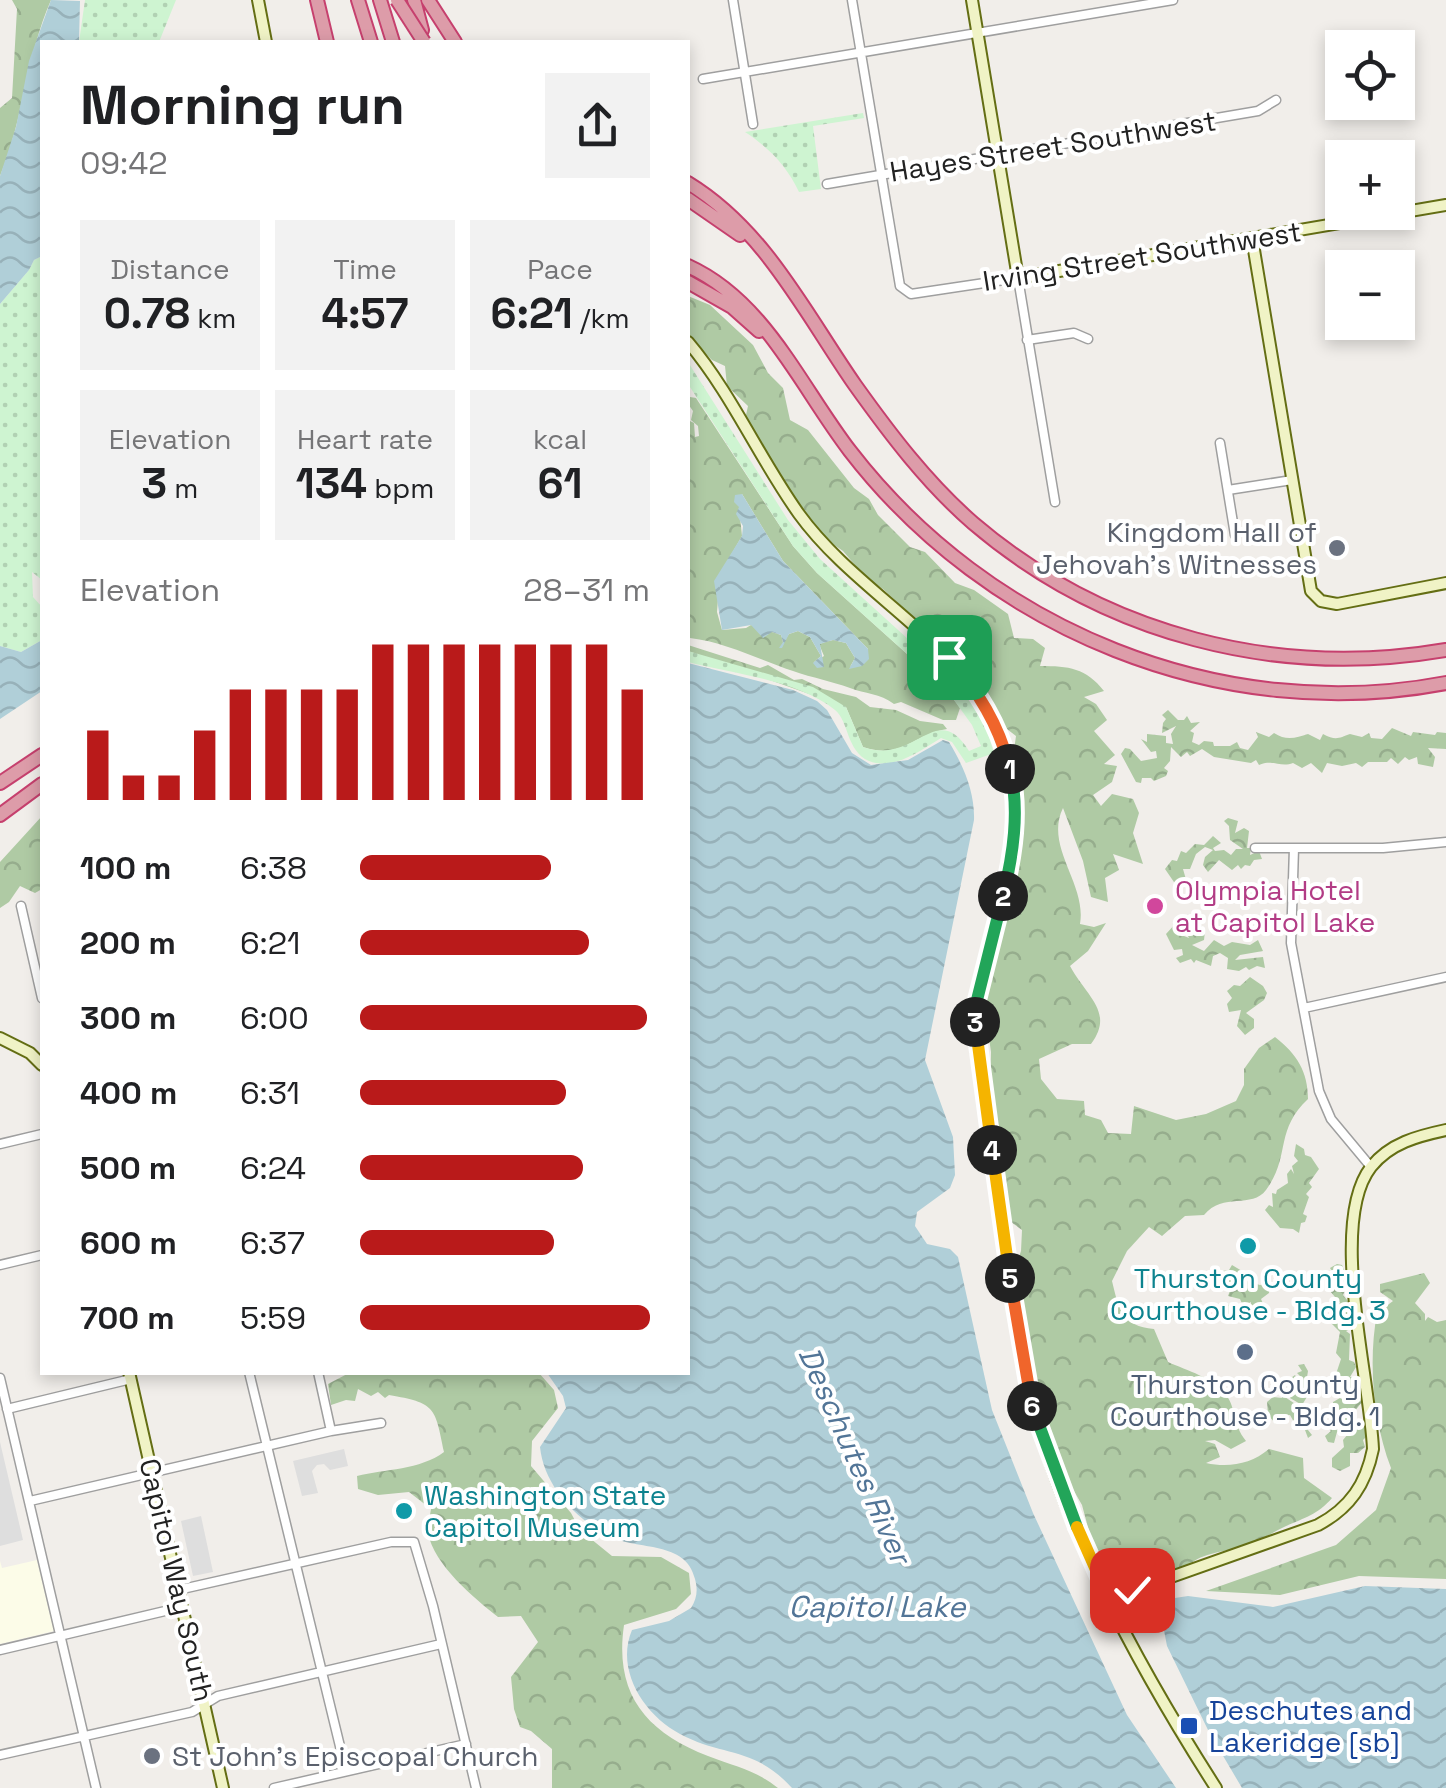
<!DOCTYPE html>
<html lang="en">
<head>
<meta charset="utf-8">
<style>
  :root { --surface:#fff; --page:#f2f2f2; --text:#202124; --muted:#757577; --accent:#b91a1a }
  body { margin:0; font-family:"Space Grotesk",sans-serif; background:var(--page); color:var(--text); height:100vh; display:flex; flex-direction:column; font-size:38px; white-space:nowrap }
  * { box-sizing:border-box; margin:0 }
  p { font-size:32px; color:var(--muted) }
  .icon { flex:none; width:55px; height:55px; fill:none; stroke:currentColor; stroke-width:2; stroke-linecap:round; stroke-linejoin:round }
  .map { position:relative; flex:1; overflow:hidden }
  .panel { position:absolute; left:40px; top:40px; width:650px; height:1335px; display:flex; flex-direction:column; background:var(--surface); border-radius:0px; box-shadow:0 5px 15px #0003 }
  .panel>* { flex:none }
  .fabs { position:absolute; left:1325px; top:30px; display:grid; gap:20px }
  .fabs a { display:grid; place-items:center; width:90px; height:90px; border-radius:0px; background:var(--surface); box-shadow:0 5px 15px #0003; font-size:50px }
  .pin { position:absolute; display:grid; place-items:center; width:85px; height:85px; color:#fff; margin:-42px; border-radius:20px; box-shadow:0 5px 15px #0006 }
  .km { position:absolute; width:50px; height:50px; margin:-25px; border-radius:50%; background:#222; color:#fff; font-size:28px; line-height:50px; text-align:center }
  .round { display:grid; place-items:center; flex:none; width:105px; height:105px; border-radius:0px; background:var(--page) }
  .head { display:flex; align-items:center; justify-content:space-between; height:170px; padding:0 40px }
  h1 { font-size:55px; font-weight:700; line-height:75px }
  .metrics { display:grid; grid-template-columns:repeat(3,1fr); gap:15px; height:170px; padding:10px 40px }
  .metrics div { display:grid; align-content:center; border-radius:0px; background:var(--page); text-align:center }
  .metrics b { font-size:42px; font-weight:700 }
  .metrics small { font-size:28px; font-weight:400 }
  .metrics p { font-size:28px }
  .chart { height:280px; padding:20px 40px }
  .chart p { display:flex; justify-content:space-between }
  .chart svg { width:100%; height:180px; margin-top:10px; stroke:var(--accent); stroke-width:6 }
  ul { padding:0 40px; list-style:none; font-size:32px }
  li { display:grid; grid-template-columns:160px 120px 1fr; align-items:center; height:75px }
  li i { height:25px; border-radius:12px; background:var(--accent) }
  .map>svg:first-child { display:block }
</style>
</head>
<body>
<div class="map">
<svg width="1446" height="1788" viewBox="0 0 1446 1788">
  <defs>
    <pattern id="forest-crowns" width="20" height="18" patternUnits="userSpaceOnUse" patternTransform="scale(2.5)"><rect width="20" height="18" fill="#afcaa4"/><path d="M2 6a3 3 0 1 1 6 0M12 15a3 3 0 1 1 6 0" fill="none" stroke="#96ad8d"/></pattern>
    <pattern id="park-dots" width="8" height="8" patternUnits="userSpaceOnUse" patternTransform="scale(2.5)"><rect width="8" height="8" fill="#cef4d1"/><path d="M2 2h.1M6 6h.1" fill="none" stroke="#b1d1b3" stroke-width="1.8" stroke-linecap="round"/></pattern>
    <pattern id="water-waves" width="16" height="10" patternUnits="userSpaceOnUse" patternTransform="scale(2.5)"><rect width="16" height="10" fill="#b0cfd8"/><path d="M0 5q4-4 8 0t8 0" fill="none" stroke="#97b1b9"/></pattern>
  </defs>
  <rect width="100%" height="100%" fill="#f1eeea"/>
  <path fill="#fcfce8" d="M37 1560 54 1631 0 1644V1561L2 1568Z"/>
  <path fill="url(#forest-crowns)" fill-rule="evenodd" d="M12 0H51C26 57 24 119 0 176V108L12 98 17 9Z
    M688 296 710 305 753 345 768 373 783 388 790 420 808 430 854 488 869 499 878 515 910 547 925 552 955 583 974 590 1008 614 1014 638 1033 639 1045 648 1040 666C1069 666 1086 668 1104 691L1084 697 1096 704 1107 720 1094 731 1115 755 1104 764 1117 766 1112 782 1093 795 1101 806 1112 794 1133 799 1139 813 1133 833 1143 864 1113 854 1119 870 1105 878 1108 902 1091 897 1083 861 1063 808C1044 847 1087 884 1080 924L1094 927 1106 923 1088 951 1070 966C1086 996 1115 1012 1091 1044H1072L1039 1059 1041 1079 1057 1099 1084 1101 1085 1115 1101 1120 1108 1133 1131 1134 1134 1106 1176 1120 1206 1114 1236 1101 1244 1085V1069L1259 1048 1275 1037C1297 1054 1308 1072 1308 1099 1274 1131 1291 1156 1266 1190 1252 1209 1223 1192 1204 1215L1185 1216 1162 1236 1149 1227 1127 1251 1112 1281C1119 1310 1122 1326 1154 1329L1168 1362C1188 1371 1212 1377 1226 1395 1236 1407 1232 1424 1246 1441L1231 1449 1215 1440 1205 1441 1215 1444 1220 1457 1206 1463C1229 1468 1251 1464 1269 1449L1303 1458 1304 1478 1332 1498C1316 1517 1299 1519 1278 1530 1265 1537 1257 1543 1242 1547 1220 1553 1201 1552 1184 1569L1164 1570 1138 1582H1123L1097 1561 1082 1505 1058 1463 1038 1409 1030 1360 1031 1347 1022 1327 1020 1282 1015 1269 1021 1251 1022 1230 1011 1222 1000 1160V1144L988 1130 994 1116 990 1101 991 1052 983 996 997 951 998 933 1013 876 1017 844 1011 815 1023 808 1012 785 1026 755 1014 750 1016 736 1003 726 994 706 955 650 937 640 930 625 915 619 883 589 867 579 843 551 824 538 778 473 757 435 744 424 748 406 727 386 725 366 712 360 689 338Z
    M690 397 696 398 793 546 817 573 946 689 960 708 956 720H943L901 702 894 704C880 693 865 694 850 688 831 681 813 678 793 671 760 660 725 642 690 638L688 635V408V420L694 423 695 437 699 436 698 426 691 420 693 411 688 404ZM742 494 783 561 868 649 850 667 855 658 846 643 833 640 819 644 824 656 813 663 821 656 810 637 798 631 789 634 783 642 781 635 751 625 746 628 722 630 717 612 720 574 742 536 739 507Z
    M688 645 760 668 768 665 794 680 802 679 823 689 856 697 870 707 896 710 920 721 943 724 947 729C912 735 902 760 863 747L846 707 688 651Z
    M1168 710 1178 720H1184L1187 716 1191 723 1200 722 1190 731 1194 733 1192 742 1199 745 1204 741 1213 742 1214 746H1230L1237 742 1240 748 1248 750 1258 737 1256 732 1269 737 1274 733C1286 741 1296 738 1308 734L1320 740 1323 734C1336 741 1339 738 1350 734L1362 737 1369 733 1371 738 1382 739 1392 728 1411 736 1413 732 1435 735 1437 732 1446 733V749L1428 748 1435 757 1433 767 1418 764 1417 757 1409 760 1405 757 1398 764 1391 758 1387 762H1368L1362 767 1356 763 1342 766 1327 763 1322 773 1311 763 1302 768 1293 763C1281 768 1272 759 1259 765L1256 760 1251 763 1214 757 1202 749 1190 756 1187 752 1181 757 1171 747 1170 761 1164 768 1168 771 1166 776 1154 781 1151 778H1142L1141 783 1136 782 1121 754 1125 748 1130 749 1141 761 1157 758 1156 751 1151 752 1141 739 1147 742V734L1166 736V743L1173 744 1171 734 1176 726 1162 733 1163 723 1166 719 1162 715Z
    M42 816V889L35 893 20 886 9 902 0 908V862Z
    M1228 818 1238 821 1235 833 1244 828 1249 831 1247 848H1251L1250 855 1259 851 1262 859 1254 860 1250 866 1245 865 1241 869 1238 865 1232 870 1219 860 1208 872 1203 865 1205 857 1213 850 1205 847 1196 854 1190 869H1183L1187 883 1176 885 1165 869 1172 860 1177 861 1181 851 1186 853 1195 844 1204 845 1213 836 1221 843 1213 848 1215 851 1224 850 1231 855 1236 849H1243L1230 840 1229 826 1224 821Z
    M1195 918 1205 931 1204 940 1192 945 1204 951 1214 940 1224 946 1232 942 1250 945 1258 940 1263 951 1240 955 1235 960 1263 957 1265 968 1257 966 1249 970 1246 967 1239 971 1227 969 1228 958 1220 953 1213 956 1211 966 1196 960 1194 963 1191 959 1180 963 1176 958 1183 955 1182 949 1174 950 1166 934 1176 923 1182 926 1184 936 1189 938 1185 930 1187 922Z
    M1250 977 1263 986 1267 993 1264 1000 1246 1013 1254 1019V1028L1245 1035 1237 1026 1241 1010 1229 1012 1227 1004 1232 998 1227 991 1234 985 1240 986Z
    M1296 1144 1304 1149 1305 1155 1311 1157 1319 1169 1309 1183 1312 1187 1306 1194 1309 1197 1303 1214 1307 1216 1305 1222 1301 1223 1299 1233 1293 1229 1280 1228 1265 1210 1269 1205 1273 1207 1272 1193 1276 1194 1277 1190 1288 1183 1287 1174 1291 1169 1294 1174 1292 1166 1298 1161 1294 1156Z
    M1337 1264 1342 1265 1349 1282 1343 1295 1352 1306 1355 1327 1346 1331 1350 1334 1349 1360 1354 1362 1356 1367 1350 1377H1355L1357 1382 1352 1387 1358 1390 1355 1397 1362 1402 1350 1417 1356 1422 1354 1428 1364 1427 1367 1436 1363 1440 1365 1447 1358 1453H1350V1466L1340 1471 1332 1467V1458L1344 1447 1343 1440 1352 1429 1337 1432 1334 1443 1328 1442 1325 1436 1331 1431 1324 1425 1333 1416V1402L1340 1398 1347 1402 1343 1384 1335 1377 1341 1359 1336 1353 1340 1332 1330 1322 1333 1304 1340 1303 1325 1285 1329 1276 1334 1274 1330 1268Z
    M1232 1265 1242 1271 1243 1280 1260 1285 1270 1283 1269 1293 1261 1299 1267 1313 1264 1318 1250 1320 1244 1315 1237 1323 1225 1317 1228 1305 1233 1302 1243 1310 1250 1309 1251 1302 1243 1306 1240 1299 1228 1296 1231 1288H1224L1217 1272 1229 1270Z
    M1424 1273 1430 1283 1415 1303 1425 1314V1321L1428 1317 1437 1322 1446 1320V1579L1359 1576 1280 1595 1206 1591 1336 1545 1376 1510 1391 1468C1373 1421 1368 1362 1377 1313L1393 1301 1380 1292V1284Z
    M1304 1364 1308 1371 1305 1390 1310 1392 1302 1405 1290 1398 1289 1394 1285 1397 1307 1412 1306 1416 1311 1419 1308 1430 1312 1435 1308 1438 1305 1430 1295 1424 1290 1415 1283 1416 1276 1424 1268 1415 1267 1402 1273 1397 1282 1398 1281 1392 1286 1389 1292 1396 1297 1393V1389L1289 1388 1295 1383 1288 1380 1295 1375 1297 1378 1301 1377 1297 1373 1302 1371 1298 1365Z
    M349 1373H539L554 1390 558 1408 532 1441 531 1466 571 1513 580 1530 612 1556 661 1557 689 1573 691 1594 676 1609 624 1625C614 1694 646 1732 708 1756 736 1767 754 1769 778 1788H552V1749L531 1731 520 1727 514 1709 511 1677 538 1642 521 1616 498 1617C474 1598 434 1565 428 1533 427 1526 430 1516 431 1509L409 1492 378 1495 358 1489 357 1476C385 1469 420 1470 444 1452 435 1406 435 1403 389 1395L385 1398 378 1392 371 1396 358 1389 355 1401 346 1400 331 1405 328 1384Z"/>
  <path fill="url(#park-dots)" d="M85 0H176L159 42H79Z
    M863 113 864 118 813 126 821 189 799 192C787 166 768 147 745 132Z
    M42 256V580L32 572 33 597 42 607V640L21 652 0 646V304L29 270 34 260Z
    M688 362 788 520 820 559 963 689 986 727 994 753 966 763 952 742 941 738C921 750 894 771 869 761 846 751 849 721 835 710 797 680 734 674 688 662V651L813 687 846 707 863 747C916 766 936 698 969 751L981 746 972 725 946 689 817 573 793 546 688 384Z"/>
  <path fill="#dedede" d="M0 1442 23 1540 0 1546Z
    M344 1449 348 1466 330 1470 324 1464 317 1465 312 1471 318 1493 302 1496 293 1461Z
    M201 1516 213 1572 193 1576 181 1521Z"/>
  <path fill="url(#water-waves)" d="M51 0 80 1 79 42H42V256L34 260 29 270 0 304V176L16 127 29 61Z
    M742 494 783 561 868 649 869 659 862 666 849 669 855 658 846 643 833 640 820 644 824 667 817 668 813 663 821 656 810 637 798 631 789 634 782 648H779L783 642 781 635 772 632 763 638 751 625 722 630 714 581 742 536 743 526 736 514 739 507 734 502 735 495Z
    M42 640V691L0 719V646L21 652Z
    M688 663 793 690 817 701 827 710 852 753 871 765 908 760 943 740 949 742C963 765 975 792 974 820L925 1060 953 1137 955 1175 950 1188 917 1212 915 1226 927 1244 950 1249 958 1257 992 1410 1033 1513 1127 1715 1176 1788H792C754 1746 723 1757 680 1734 644 1715 615 1670 632 1630L669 1621 691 1608C697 1598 698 1590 695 1579 686 1540 638 1551 609 1536 576 1519 544 1486 540 1447L566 1408 563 1396 547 1373 688 1372Z
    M1365 1586 1446 1589V1788H1242L1209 1732 1167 1646 1162 1620 1164 1607 1175 1598 1188 1596 1273 1607Z"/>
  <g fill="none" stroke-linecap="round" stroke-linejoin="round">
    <defs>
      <path id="street" d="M733 0 753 124
        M852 0 900 286 911 294 1018 278 1055 502
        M703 79 1173 0
        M827 184 1258 111 1276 100
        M1027 340 1074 333 1088 339
        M1220 443 1235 535
        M1228 490 1292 480
        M1255 848H1383L1446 842
        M1294 848 1291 943 1319 1091 1331 1119 1371 1167
        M21 906 42 998
        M1304 1008 1446 977
        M0 1144 42 1134
        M0 1265 42 1255
        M249 1372 346 1771
        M318 1372 331 1431
        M0 1378 96 1788
        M7 1409 131 1379
        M30 1501 331 1431 381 1423
        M178 1590 391 1542H414L433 1606 476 1788
        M0 1650 182 1607
        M0 1755 192 1712 218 1696 441 1644
        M274 1788 466 1744"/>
      <path id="secondary" d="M258 0 266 42
        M972 0 1018 278 1446 205
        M1252 238 1311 591 1321 601 1337 604 1446 583
        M688 342C732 394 759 458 799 514 867 608 1002 659 1014 788 1022 873 980 951 974 1034L1024 1372C1059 1521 1134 1660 1216 1788
        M0 1038 30 1053 42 1065
        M129 1372 223 1788
        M1109 1599 1318 1525C1350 1508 1366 1484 1373 1449 1370 1378 1328 1222 1371 1167 1390 1143 1418 1136 1446 1130"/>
      <path id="highway" d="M317 0 327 42
        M358 0 371 42
        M380 0 393 42
        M414 0 422 30
        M428 0 455 42
        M688 183C765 230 805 313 855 385 890 434 927 483 973 523 1104 635 1277 679 1446 650
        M688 199 740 235
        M688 266C765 301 800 386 850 451 988 630 1221 726 1446 683
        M688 282 732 307 759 331
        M0 783 42 755
        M0 815 42 784"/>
    </defs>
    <use href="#street" stroke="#9f9f9f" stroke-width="11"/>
    <use href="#secondary" stroke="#646e14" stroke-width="14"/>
    <use href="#highway" stroke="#c6406e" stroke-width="16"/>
    <use href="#street" stroke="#fff" stroke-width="8"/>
    <use href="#secondary" stroke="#f0f3c6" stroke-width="10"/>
    <use href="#highway" stroke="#dd9ca9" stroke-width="12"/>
    <defs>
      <path id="highway-bridge" d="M397 0 424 42"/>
    </defs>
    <use href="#highway-bridge" stroke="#c6406e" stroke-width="16" stroke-linecap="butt"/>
    <use href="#highway-bridge" stroke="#dd9ca9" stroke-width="12"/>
  </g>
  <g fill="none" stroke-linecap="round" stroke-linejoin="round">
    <defs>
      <path id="split-1" d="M949 657C978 692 999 724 1010 769"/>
      <path id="split-2" d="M1003 896C1013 855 1020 811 1010 769"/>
      <path id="split-3" d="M975 1022 976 1004 1003 896"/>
      <path id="split-4" d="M975 1022 992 1150"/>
      <path id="split-5" d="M992 1150 1010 1278"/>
      <path id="split-6" d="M1010 1278 1032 1406"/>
      <path id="split-7" d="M1032 1406 1077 1527"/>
      <path id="split-8" d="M1077 1527 1109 1599 1132 1590"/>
    </defs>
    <use href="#split-1" stroke="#fff" stroke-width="20"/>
    <use href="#split-2" stroke="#fff" stroke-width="20"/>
    <use href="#split-3" stroke="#fff" stroke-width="20"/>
    <use href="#split-4" stroke="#fff" stroke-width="20"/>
    <use href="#split-5" stroke="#fff" stroke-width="20"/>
    <use href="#split-6" stroke="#fff" stroke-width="20"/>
    <use href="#split-7" stroke="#fff" stroke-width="20"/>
    <use href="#split-8" stroke="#fff" stroke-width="20"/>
    <use href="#split-1" stroke="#f0652b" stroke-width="12"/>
    <use href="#split-2" stroke="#22a559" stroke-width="12"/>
    <use href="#split-3" stroke="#22a559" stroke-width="12"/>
    <use href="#split-4" stroke="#f5b400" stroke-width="12"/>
    <use href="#split-5" stroke="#f5b400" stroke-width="12"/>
    <use href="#split-6" stroke="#f0652b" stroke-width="12"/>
    <use href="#split-7" stroke="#22a559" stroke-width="12"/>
    <use href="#split-8" stroke="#f5b400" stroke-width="12"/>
  </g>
  <g fill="#6b7280" stroke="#fff" stroke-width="4">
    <circle cx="1337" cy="548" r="10"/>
    <circle cx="152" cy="1756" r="10"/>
  </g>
  <circle fill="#d1479c" stroke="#fff" stroke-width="4" cx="1155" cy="906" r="10"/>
  <g fill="#0f9aa8" stroke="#fff" stroke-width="4">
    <circle cx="1248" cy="1246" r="10"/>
    <circle cx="404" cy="1511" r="10"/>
  </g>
  <circle fill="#5c6f8a" stroke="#fff" stroke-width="4" cx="1245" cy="1352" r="10"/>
  <rect fill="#1a4fb4" stroke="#fff" stroke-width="4" x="1179" y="1716" width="20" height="20" rx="5"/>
  <g text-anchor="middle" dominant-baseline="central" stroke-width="8" stroke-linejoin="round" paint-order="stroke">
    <g font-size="28" fill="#222" stroke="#fff">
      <text transform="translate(1053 146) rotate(-9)">Hayes Street Southwest</text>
      <text transform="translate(1142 256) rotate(-9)">Irving Street Southwest</text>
      <text transform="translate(177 1580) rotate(77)">Capitol Way South</text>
    </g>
    <g font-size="28" fill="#5b616d" stroke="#fff" text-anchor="end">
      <text x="1317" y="532">Kingdom Hall of<tspan x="1317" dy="32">Jehovah's Witnesses</tspan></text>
      <text x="172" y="1756" text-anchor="start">St John's Episcopal Church</text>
    </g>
    <g font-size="28" fill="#b23c85" stroke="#fff" text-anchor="start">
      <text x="1175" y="890">Olympia Hotel<tspan x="1175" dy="32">at Capitol Lake</tspan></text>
    </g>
    <g font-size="28" fill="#0d838f" stroke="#fff">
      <text x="1248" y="1278">Thurston County<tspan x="1248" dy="32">Courthouse - Bldg. 3</tspan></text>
      <text x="424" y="1495" text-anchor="start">Washington State<tspan x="424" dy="32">Capitol Museum</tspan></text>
    </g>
    <g font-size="28" fill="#4e5e75" stroke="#fff">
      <text x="1245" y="1384">Thurston County<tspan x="1245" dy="32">Courthouse - Bldg. 1</tspan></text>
    </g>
    <g font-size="28" fill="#164399" stroke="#fff" text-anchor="start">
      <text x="1209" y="1710">Deschutes and<tspan x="1209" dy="32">Lakeridge [sb]</tspan></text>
    </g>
    <g font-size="30" font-style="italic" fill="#527597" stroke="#fff">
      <text transform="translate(855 1455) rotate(66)">Deschutes River</text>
      <text x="877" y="1606">Capitol Lake</text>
    </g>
  </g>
</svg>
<div class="fabs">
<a><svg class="icon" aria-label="locate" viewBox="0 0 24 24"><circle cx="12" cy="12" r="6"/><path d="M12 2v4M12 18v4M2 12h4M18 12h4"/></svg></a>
<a>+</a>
<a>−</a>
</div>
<div class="pin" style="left:949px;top:657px;background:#1e9e55"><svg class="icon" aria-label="arrive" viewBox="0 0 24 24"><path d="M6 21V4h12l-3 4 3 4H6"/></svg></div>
<div class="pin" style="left:1132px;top:1590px;background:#d93025"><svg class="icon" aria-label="check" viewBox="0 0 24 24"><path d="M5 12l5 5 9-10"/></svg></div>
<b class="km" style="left:1010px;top:769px">1</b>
<b class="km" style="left:1003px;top:896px">2</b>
<b class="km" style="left:975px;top:1022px">3</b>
<b class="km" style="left:992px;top:1150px">4</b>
<b class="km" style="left:1010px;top:1278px">5</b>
<b class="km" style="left:1032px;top:1406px">6</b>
<section class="panel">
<div class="head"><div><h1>Morning run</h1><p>09:42</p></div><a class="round"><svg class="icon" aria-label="share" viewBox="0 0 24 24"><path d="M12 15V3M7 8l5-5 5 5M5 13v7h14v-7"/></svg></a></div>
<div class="metrics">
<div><p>Distance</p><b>0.78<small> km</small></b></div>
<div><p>Time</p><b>4:57</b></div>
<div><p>Pace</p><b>6:21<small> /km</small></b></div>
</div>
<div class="metrics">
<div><p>Elevation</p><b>3<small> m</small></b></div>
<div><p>Heart rate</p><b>134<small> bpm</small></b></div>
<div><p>kcal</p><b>61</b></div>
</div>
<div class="chart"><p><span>Elevation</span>28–31 m</p>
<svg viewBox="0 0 160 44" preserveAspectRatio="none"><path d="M5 44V27M15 44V38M25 44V38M35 44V27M45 44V17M55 44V17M65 44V17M75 44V17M85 44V6M95 44V6M105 44V6M115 44V6M125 44V6M135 44V6M145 44V6M155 44V17"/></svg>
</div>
<ul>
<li><b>100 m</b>6:38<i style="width:66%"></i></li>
<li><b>200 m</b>6:21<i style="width:79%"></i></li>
<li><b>300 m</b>6:00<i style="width:99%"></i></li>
<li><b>400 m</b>6:31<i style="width:71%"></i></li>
<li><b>500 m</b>6:24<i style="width:77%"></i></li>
<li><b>600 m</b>6:37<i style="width:67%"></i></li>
<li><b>700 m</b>5:59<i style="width:100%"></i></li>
</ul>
</section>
</div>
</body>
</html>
